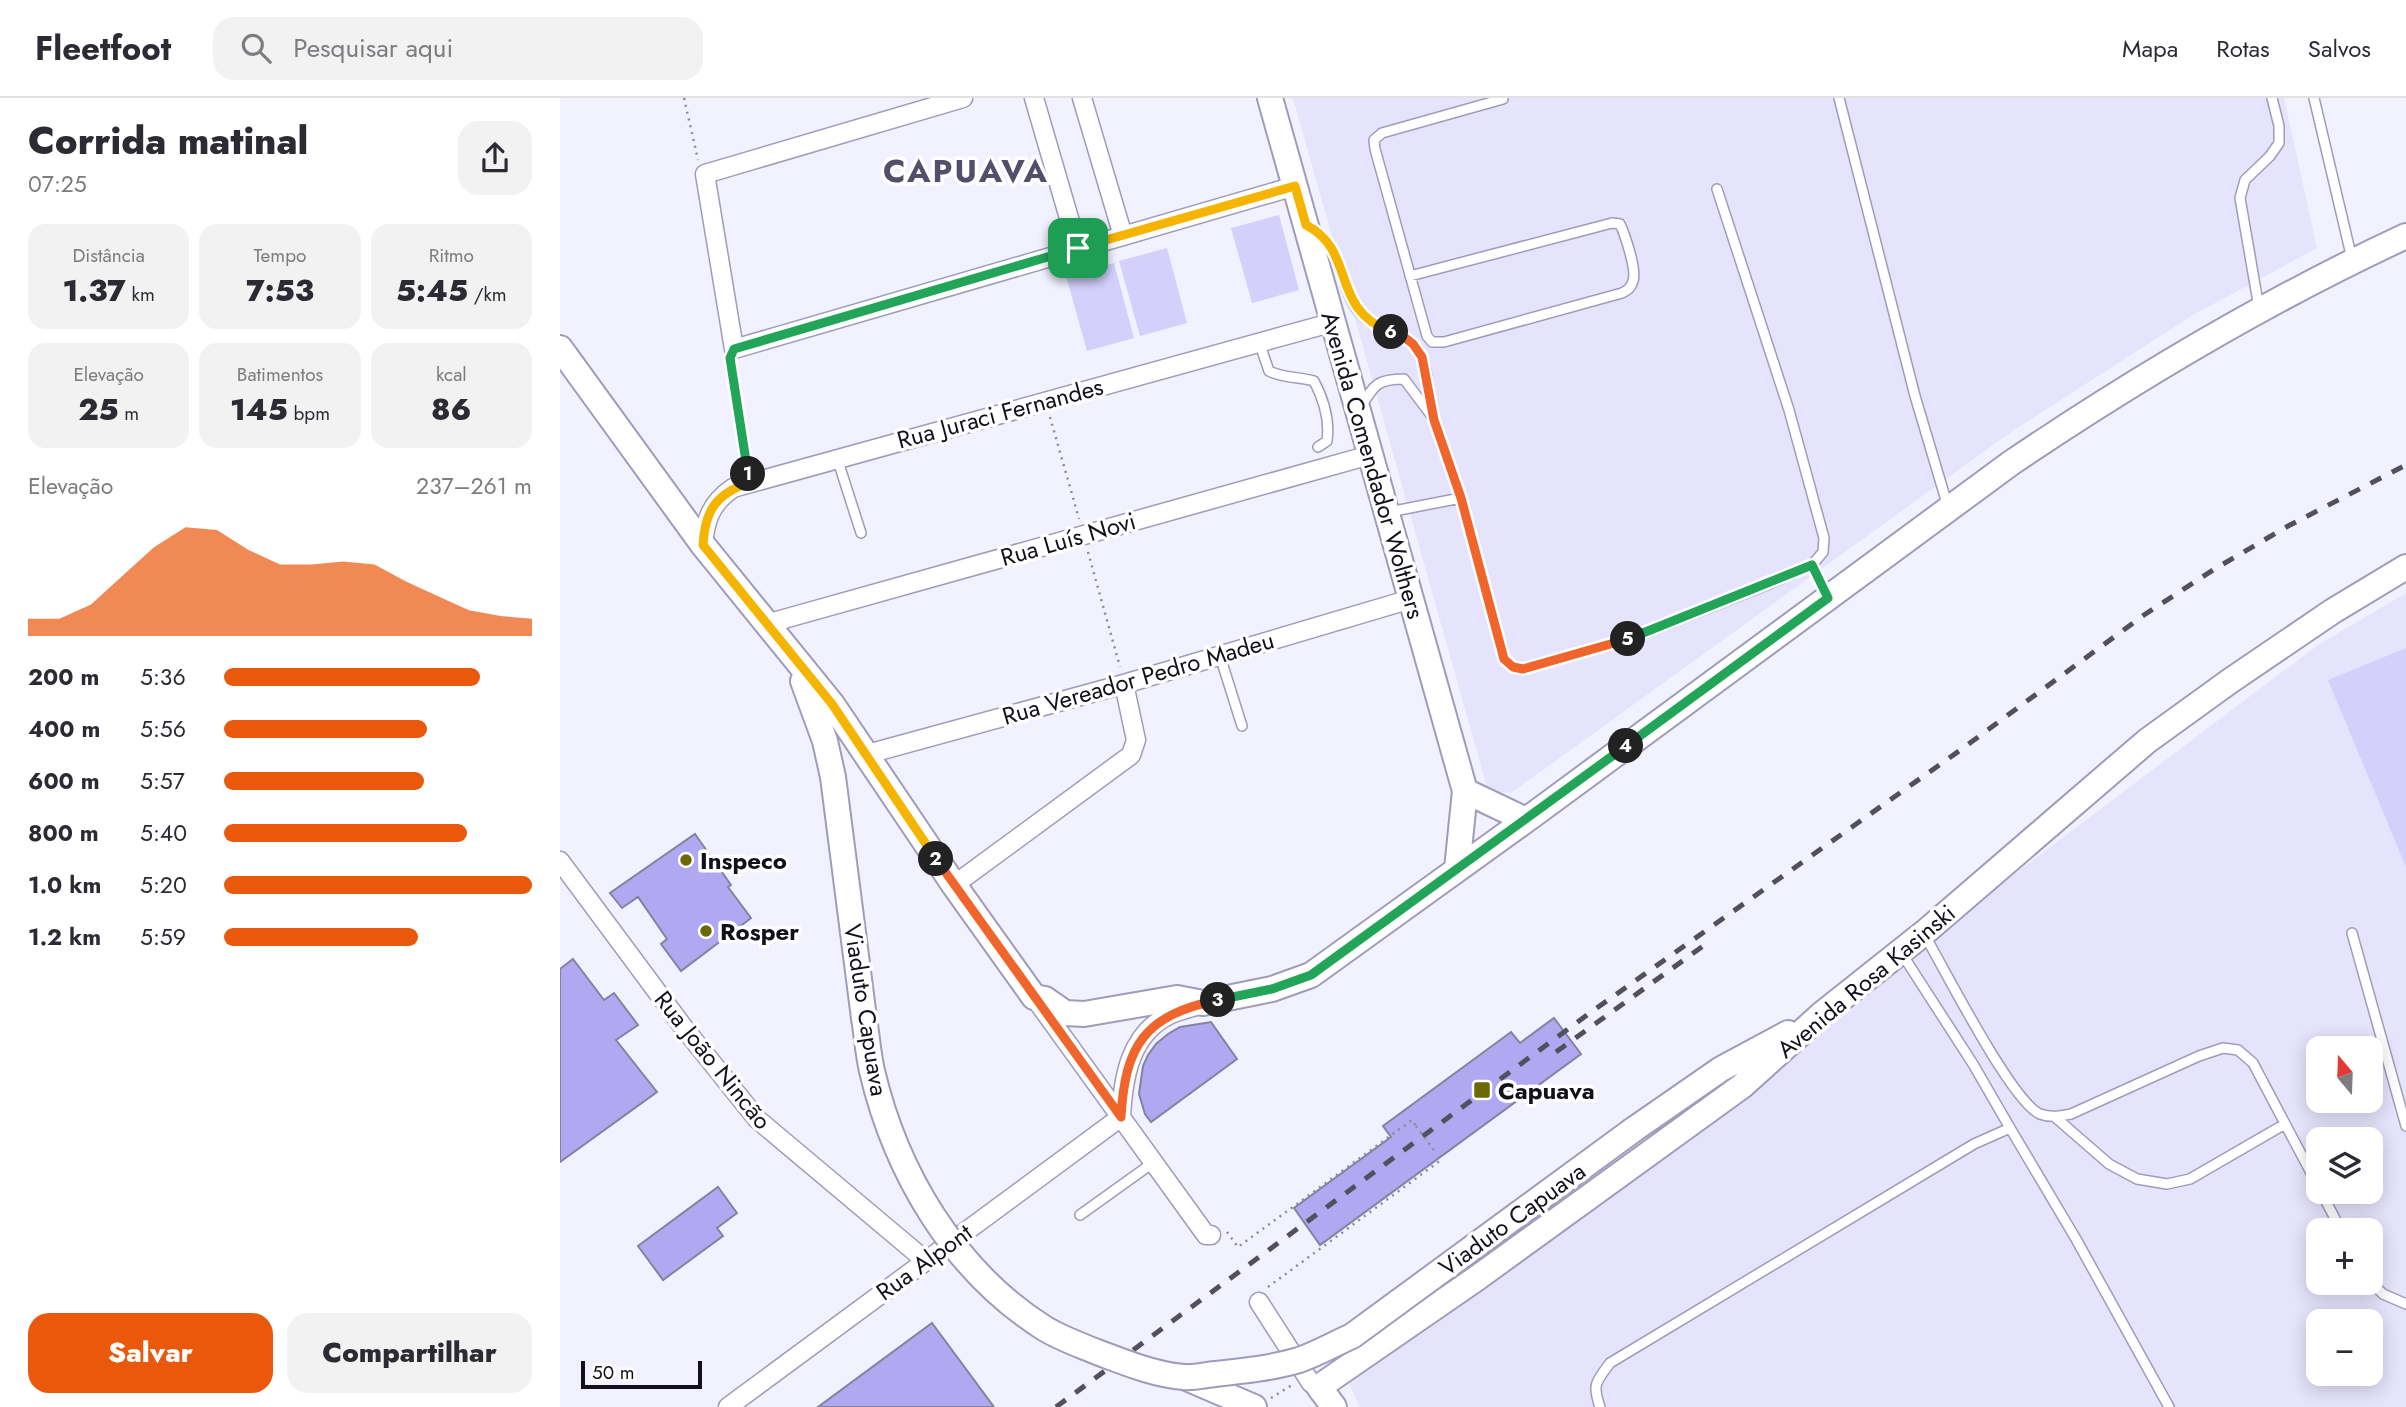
<!DOCTYPE html>
<html lang="pt">
<head>
<meta charset="utf-8">
<style>
  :root { --surface:#fff; --page:#f2f2f3; --text:#2b2b33; --muted:#7c7c81; --line:#e1e1e2; --accent:#ea580c }
  body { margin:0; font-family:Jost,sans-serif; background:var(--page); color:var(--text); height:100vh; display:flex; flex-direction:column; font-size:26px; white-space:nowrap }
  * { box-sizing:border-box; margin:0 }
  p { font-size:23px; color:var(--muted) }
  .icon { flex:none; width:38px; height:38px; fill:none; stroke:currentColor; stroke-width:2; stroke-linecap:round; stroke-linejoin:round }
  .map { position:relative; flex:1; overflow:hidden }
  .drawer { display:flex; flex-direction:column; background:var(--surface); width:560px }
  .drawer>* { flex:none }
  .needle { width:46px; rotate:341deg }
  .controls { position:absolute; left:1746px; top:938px; display:grid; gap:14px }
  .controls a { display:grid; place-items:center; width:77px; height:77px; border-radius:14px; background:var(--surface); box-shadow:0 4px 18px #0003; font-size:35px }
  .scale { position:absolute; left:21px; bottom:18px; width:121px; box-sizing:border-box; padding-left:7px; border:4px solid #11101b; border-top:0; font-size:19px; line-height:24px; white-space:nowrap; color:#11101b; -webkit-text-stroke:5px #fff; paint-order:stroke }
  .pin { position:absolute; display:grid; place-items:center; width:60px; height:60px; color:#fff; margin:-30px; border-radius:14px; box-shadow:0 4px 10px #0006 }
  .km { position:absolute; width:35px; height:35px; margin:-18px; border-radius:50%; background:#222; color:#fff; font-size:19px; line-height:35px; text-align:center }
  .round { display:grid; place-items:center; flex:none; width:74px; height:74px; border-radius:21px; background:var(--page) }
  .headline { display:flex; align-items:center; justify-content:space-between; height:119px; padding:0 28px }
  h1 { font-size:38px; font-weight:800; line-height:52px }
  .metrics { display:grid; grid-template-columns:repeat(3,1fr); gap:10px; height:119px; padding:7px 28px }
  .metrics div { display:grid; align-content:center; border-radius:18px; background:var(--page); text-align:center }
  .metrics b { font-size:30px; font-weight:800 }
  .metrics small { font-size:19px; font-weight:400 }
  .metrics p { font-size:19px }
  .chart { height:196px; padding:14px 28px }
  .chart p { display:flex; justify-content:space-between }
  .chart svg { width:100%; height:126px; margin-top:7px; fill:var(--accent); opacity:.7 }
  .button { display:flex; gap:14px; margin-top:auto; padding:14px 28px }
  .button a { flex:1; height:80px; border-radius:21px; background:var(--accent); color:#fff; font-size:28px; font-weight:800; line-height:80px; text-align:center }
  .button a+a { background:var(--page); color:var(--text) }
  ul { padding:0 28px; list-style:none; font-size:23px }
  li { display:grid; grid-template-columns:112px 84px 1fr; align-items:center; height:52px }
  li i { height:18px; border-radius:9px; background:var(--accent) }
  header { display:flex; align-items:center; gap:42px; box-sizing:border-box; height:98px; padding:0 35px; background:var(--surface); border-bottom:2px solid var(--line) }
  header strong { font-size:33px }
  nav { display:flex; gap:38px; margin-inline-start:auto; font-size:24px }
  .search { width:490px; height:63px; background:var(--page); display:flex; align-items:center; gap:18px; box-sizing:border-box; padding:0 24px; border-radius:21px; color:var(--muted); font-size:26px }
  main { display:flex; flex:1; min-height:0 }
  .map>svg:first-child { display:block }
</style>
</head>
<body>
<header>
<strong>Fleetfoot</strong>
<div class="search"><svg class="icon" aria-label="search" viewBox="0 0 24 24"><circle cx="10" cy="10" r="6"/><path d="M15 15l6 6"/></svg>Pesquisar aqui</div>
<nav><a>Mapa</a><a>Rotas</a><a>Salvos</a></nav>
</header>
<main>
<section class="drawer">
<div class="headline"><div><h1>Corrida matinal</h1><p>07:25</p></div><a class="round"><svg class="icon" aria-label="share" viewBox="0 0 24 24"><path d="M12 15V3M7 8l5-5 5 5M5 13v7h14v-7"/></svg></a></div>
<div class="metrics">
<div><p>Distância</p><b>1.37<small> km</small></b></div>
<div><p>Tempo</p><b>7:53</b></div>
<div><p>Ritmo</p><b>5:45<small> /km</small></b></div>
</div>
<div class="metrics">
<div><p>Elevação</p><b>25<small> m</small></b></div>
<div><p>Batimentos</p><b>145<small> bpm</small></b></div>
<div><p>kcal</p><b>86</b></div>
</div>
<div class="chart"><p><span>Elevação</span>237–261 m</p>
<svg viewBox="0 0 160 44" preserveAspectRatio="none"><path d="M0 44V38L10 38L20 33L30 23L40 13L50 6L60 7L70 14L80 19L90 19L100 18L110 19L120 25L130 30L140 35L150 37L160 38V44z"/></svg>
</div>
<ul>
<li><b>200 m</b>5:36<i style="width:83%"></i></li>
<li><b>400 m</b>5:56<i style="width:66%"></i></li>
<li><b>600 m</b>5:57<i style="width:65%"></i></li>
<li><b>800 m</b>5:40<i style="width:79%"></i></li>
<li><b>1.0 km</b>5:20<i style="width:100%"></i></li>
<li><b>1.2 km</b>5:59<i style="width:63%"></i></li>
</ul>
<div class="button"><a>Salvar</a><a>Compartilhar</a></div>
</section>
<div class="map">
<svg width="1846" height="1309" viewBox="0 0 1846 1309">
  <rect width="100%" height="100%" fill="#f2f1ff"/>
  <path fill="#e6e4fc" fill-rule="evenodd" d="M733 0H1724L1757 150 1633 217 1451 334 951 695 928 693Z
    M1846 495V1309H800L789 1286 1294 910 1445 783 1758 547ZM1759 950H1811V1003H1759ZM1759 1041H1811V1094H1759ZM1759 1132H1811V1185H1759ZM1759 1223H1811V1276H1759Z"/>
  <path fill="#d3d0fc" d="M719 117 739 192 692 205 671 130Z
    M607 150 627 225 580 238 559 163Z
    M554 165 574 240 527 253 506 178Z
    M1846 550V769L1768 582Z"/>
  <path fill="#b0a8f1" stroke="#84829f" stroke-width="2" d="M135 736 171 787 168 789 191 820 121 873 101 846 107 841 78 799 62 810 50 795Z
    M13 861 44 902 54 895 78 927 56 942 97 994 0 1064V871Z
    M994 920 1021 956 760 1147 734 1110 831 1039 823 1028 951 934 960 945Z
    M651 924 677 961 591 1024 585 1016 579 996 583 968 588 957 596 946 608 936 620 929Z
    M158 1089 177 1115 157 1130 163 1138 103 1182 78 1148Z
    M372 1225 434 1309H258Z"/>
  <g fill="none" stroke-linecap="round" stroke-linejoin="round">
    <defs>
      <path id="lane" d="M1279 0 1355 298 1388 409
        M1754 0 1792 161
        M754 131C780 149 779 180 793 205 808 233 838 229 854 247 871 266 867 300 874 323 882 349 892 374 901 400
        M850 178 1052 125 1060 126C1065 137 1077 172 1073 183 1071 190 1068 192 1062 195L884 244H872L867 238 815 51 814 42 822 35 943 1
        M1699 210 1680 100 1685 82 1710 58 1719 45V28L1712 0
        M699 244 709 273C722 280 740 279 754 283 764 302 770 322 767 343L758 349
        M801 309C814 287 817 281 844 281L871 317
        M277 360 301 435
        M829 414 901 400 944 560 953 569 963 571 1065 543 1207 487 1252 467 1263 454 1264 440 1229 312 1157 91
        M1252 467 1268 499
        M660 558 682 628
        M1792 835 1846 1028
        M1364 836C1384 870 1451 1003 1480 1016 1491 1020 1500 1018 1511 1016L1639 958 1663 950 1678 952 1693 965 1759 1090
        M1342 856 1413 966 1450 1030
        M1495 1019 1549 1066 1577 1081 1607 1086 1630 1081 1725 1026
        M1761 1094 1781 1132
        M520 1117 594 1064
        M1811 1184 1823 1196 1846 1206
        M1040 1309C1032 1286 1036 1284 1050 1265L1414 1046 1450 1030 1516 1141 1609 1309"/>
      <path id="street" d="M403 0 145 76 174 251 735 88
        M474 0 518 151
        M522 0 563 138
        M143 447C145 422 151 405 173 390L774 224
        M206 526 810 357
        M304 657 564 586 851 501
        M0 763 124 930 197 1021 366 1163
        M394 787 571 657 576 642 564 586
        M474 899 646 1137H651
        M561 1019C563 979 570 935 611 916 621 912 632 909 643 906
        M699 1204 751 1285 759 1289
        M168 1309 561 1019"/>
      <path id="secondary" d="M710 0 905 693 897 771
        M0 250 143 447 272 606 394 787 474 899 485 901 505 915 524 916 617 900 643 905 712 891 751 877 973 717 1451 365C1577 280 1708 202 1846 138
        M243 583 265 643 273 679 304 920
        M905 693 966 722
        M1073 1032 1161 971 1228 935
        M624 1279 694 1309
        M774 1309 759 1289 917 1180 1182 988 1262 916 1364 835 1587 643 1670 583 1773 513 1846 469"/>
    </defs>
    <use href="#lane" stroke="#9e9cba" stroke-width="12"/>
    <use href="#street" stroke="#9e9cba" stroke-width="21"/>
    <use href="#secondary" stroke="#9e9cba" stroke-width="28"/>
    <path stroke="#8c8b97" stroke-width="2.5" stroke-dasharray="2 5" stroke-linecap="butt" d="M124 0 138 62
      M171 267 187 367
      M490 319 519 421
      M528 454 560 569
      M667 1134 678 1149 852 1022 856 1028
      M708 1189 881 1062 876 1055
      M711 1300 732 1287"/>
    <use href="#lane" stroke="#fff" stroke-width="9"/>
    <use href="#street" stroke="#fff" stroke-width="18"/>
    <use href="#secondary" stroke="#fff" stroke-width="24"/>
    <path stroke="#51505c" stroke-width="5" stroke-dasharray="12 12" stroke-linecap="butt" d="M996 954 1146 846
      M496 1309 1027 917 1399 653 1584 517 1653 472 1728 428 1846 367"/>
    <defs>
      <path id="secondary-bridge" d="M304 920C307 938 308 956 312 973 336 1075 394 1173 484 1230 500 1240 520 1247 537 1254 564 1264 595 1277 624 1279 634 1280 645 1277 655 1276 683 1273 712 1270 739 1262 757 1256 774 1246 792 1238L1073 1032"/>
    </defs>
    <use href="#secondary-bridge" stroke="#9e9cba" stroke-width="28" stroke-linecap="butt"/>
    <path stroke="#8c8b97" stroke-width="2.5" stroke-dasharray="2 5" stroke-linecap="butt" d="M856 1028 876 1055"/>
    <use href="#secondary-bridge" stroke="#fff" stroke-width="24"/>
  </g>
  <g fill="none" stroke-linecap="round" stroke-linejoin="round">
    <defs>
      <path id="split-1" d="M188 376 170 260 174 251 518 150"/>
      <path id="split-2" d="M188 376 190 384C156 396 145 412 143 447L272 606 376 761"/>
      <path id="split-3" d="M376 761 561 1019C565 947 585 917 658 902"/>
      <path id="split-4" d="M658 902 712 891 751 877 1066 648"/>
      <path id="split-5" d="M1066 648 1268 500 1252 467 1068 541"/>
      <path id="split-6" d="M831 234 844 239 853 246 862 259 874 322 901 400 944 561 953 569 963 571 1068 541"/>
      <path id="split-7" d="M518 150 735 88 746 127C797 153 769 211 831 234"/>
    </defs>
    <use href="#split-1" stroke="#fff" stroke-width="14"/>
    <use href="#split-2" stroke="#fff" stroke-width="14"/>
    <use href="#split-3" stroke="#fff" stroke-width="14"/>
    <use href="#split-4" stroke="#fff" stroke-width="14"/>
    <use href="#split-5" stroke="#fff" stroke-width="14"/>
    <use href="#split-6" stroke="#fff" stroke-width="14"/>
    <use href="#split-7" stroke="#fff" stroke-width="14"/>
    <use href="#split-1" stroke="#22a559" stroke-width="9"/>
    <use href="#split-2" stroke="#f5b400" stroke-width="9"/>
    <use href="#split-3" stroke="#f0652b" stroke-width="9"/>
    <use href="#split-4" stroke="#22a559" stroke-width="9"/>
    <use href="#split-5" stroke="#22a559" stroke-width="9"/>
    <use href="#split-6" stroke="#f0652b" stroke-width="9"/>
    <use href="#split-7" stroke="#f5b400" stroke-width="9"/>
  </g>
  <g fill="#6b6905" stroke="#fff" stroke-width="2.5">
    <circle cx="126" cy="762" r="7"/>
    <circle cx="146" cy="833" r="7"/>
    <rect x="913" y="983" width="18" height="18" rx="3.5"/>
  </g>
  <g text-anchor="middle" dominant-baseline="central" stroke-width="7" stroke-linejoin="round" paint-order="stroke">
    <g font-size="24" fill="#11101b" stroke="#fff">
      <text transform="translate(440 315) rotate(-15)">Rua Juraci Fernandes</text>
      <text transform="translate(813 367) rotate(74)">Avenida Comendador Wolthers</text>
      <text transform="translate(508 441) rotate(-16)">Rua Luís Novi</text>
      <text transform="translate(578 580) rotate(-16)">Rua Vereador Pedro Madeu</text>
      <text transform="translate(1306 883) rotate(-40)">Avenida Rosa Kasinski</text>
      <text transform="translate(306 912) rotate(81)">Viaduto Capuava</text>
      <text transform="translate(153 962) rotate(51)">Rua João Nincão</text>
      <text transform="translate(952 1121) rotate(-36)">Viaduto Capuava</text>
      <text transform="translate(364 1164) rotate(-36)">Rua Alpont</text>
    </g>
    <g font-size="24" font-weight="bold" fill="#11101b" stroke="#fff" text-anchor="start">
      <text x="140" y="762">Inspeco</text>
      <text x="160" y="833">Rosper</text>
      <text x="938" y="992">Capuava</text>
    </g>
    <g font-size="32" font-weight="bold" letter-spacing="2" fill="#514f6a" stroke="#fff">
      <text x="406" y="73">CAPUAVA</text>
    </g>
  </g>
</svg>
<div class="controls">
<a><svg class="needle" viewBox="-14 -14 28 28"><path d="M0-13l5 13h-10z" fill="#e53935"/><path d="M0 13l5-13h-10z" fill="#7c7c81"/></svg></a>
<a><svg class="icon" aria-label="layers" viewBox="0 0 24 24"><path d="M12 4l9 5-9 5-9-5zM3 14l9 5 9-5"/></svg></a>
<a>+</a>
<a>−</a>
</div>
<div class="scale">50 m</div>
<div class="pin" style="left:518px;top:150px;background:#1e9e55"><svg class="icon" aria-label="arrive" viewBox="0 0 24 24"><path d="M6 21V4h12l-3 4 3 4H6"/></svg></div>
<b class="km" style="left:188px;top:376px">1</b>
<b class="km" style="left:376px;top:761px">2</b>
<b class="km" style="left:658px;top:902px">3</b>
<b class="km" style="left:1066px;top:648px">4</b>
<b class="km" style="left:1068px;top:541px">5</b>
<b class="km" style="left:831px;top:234px">6</b>
</div>
</main>
</body>
</html>
